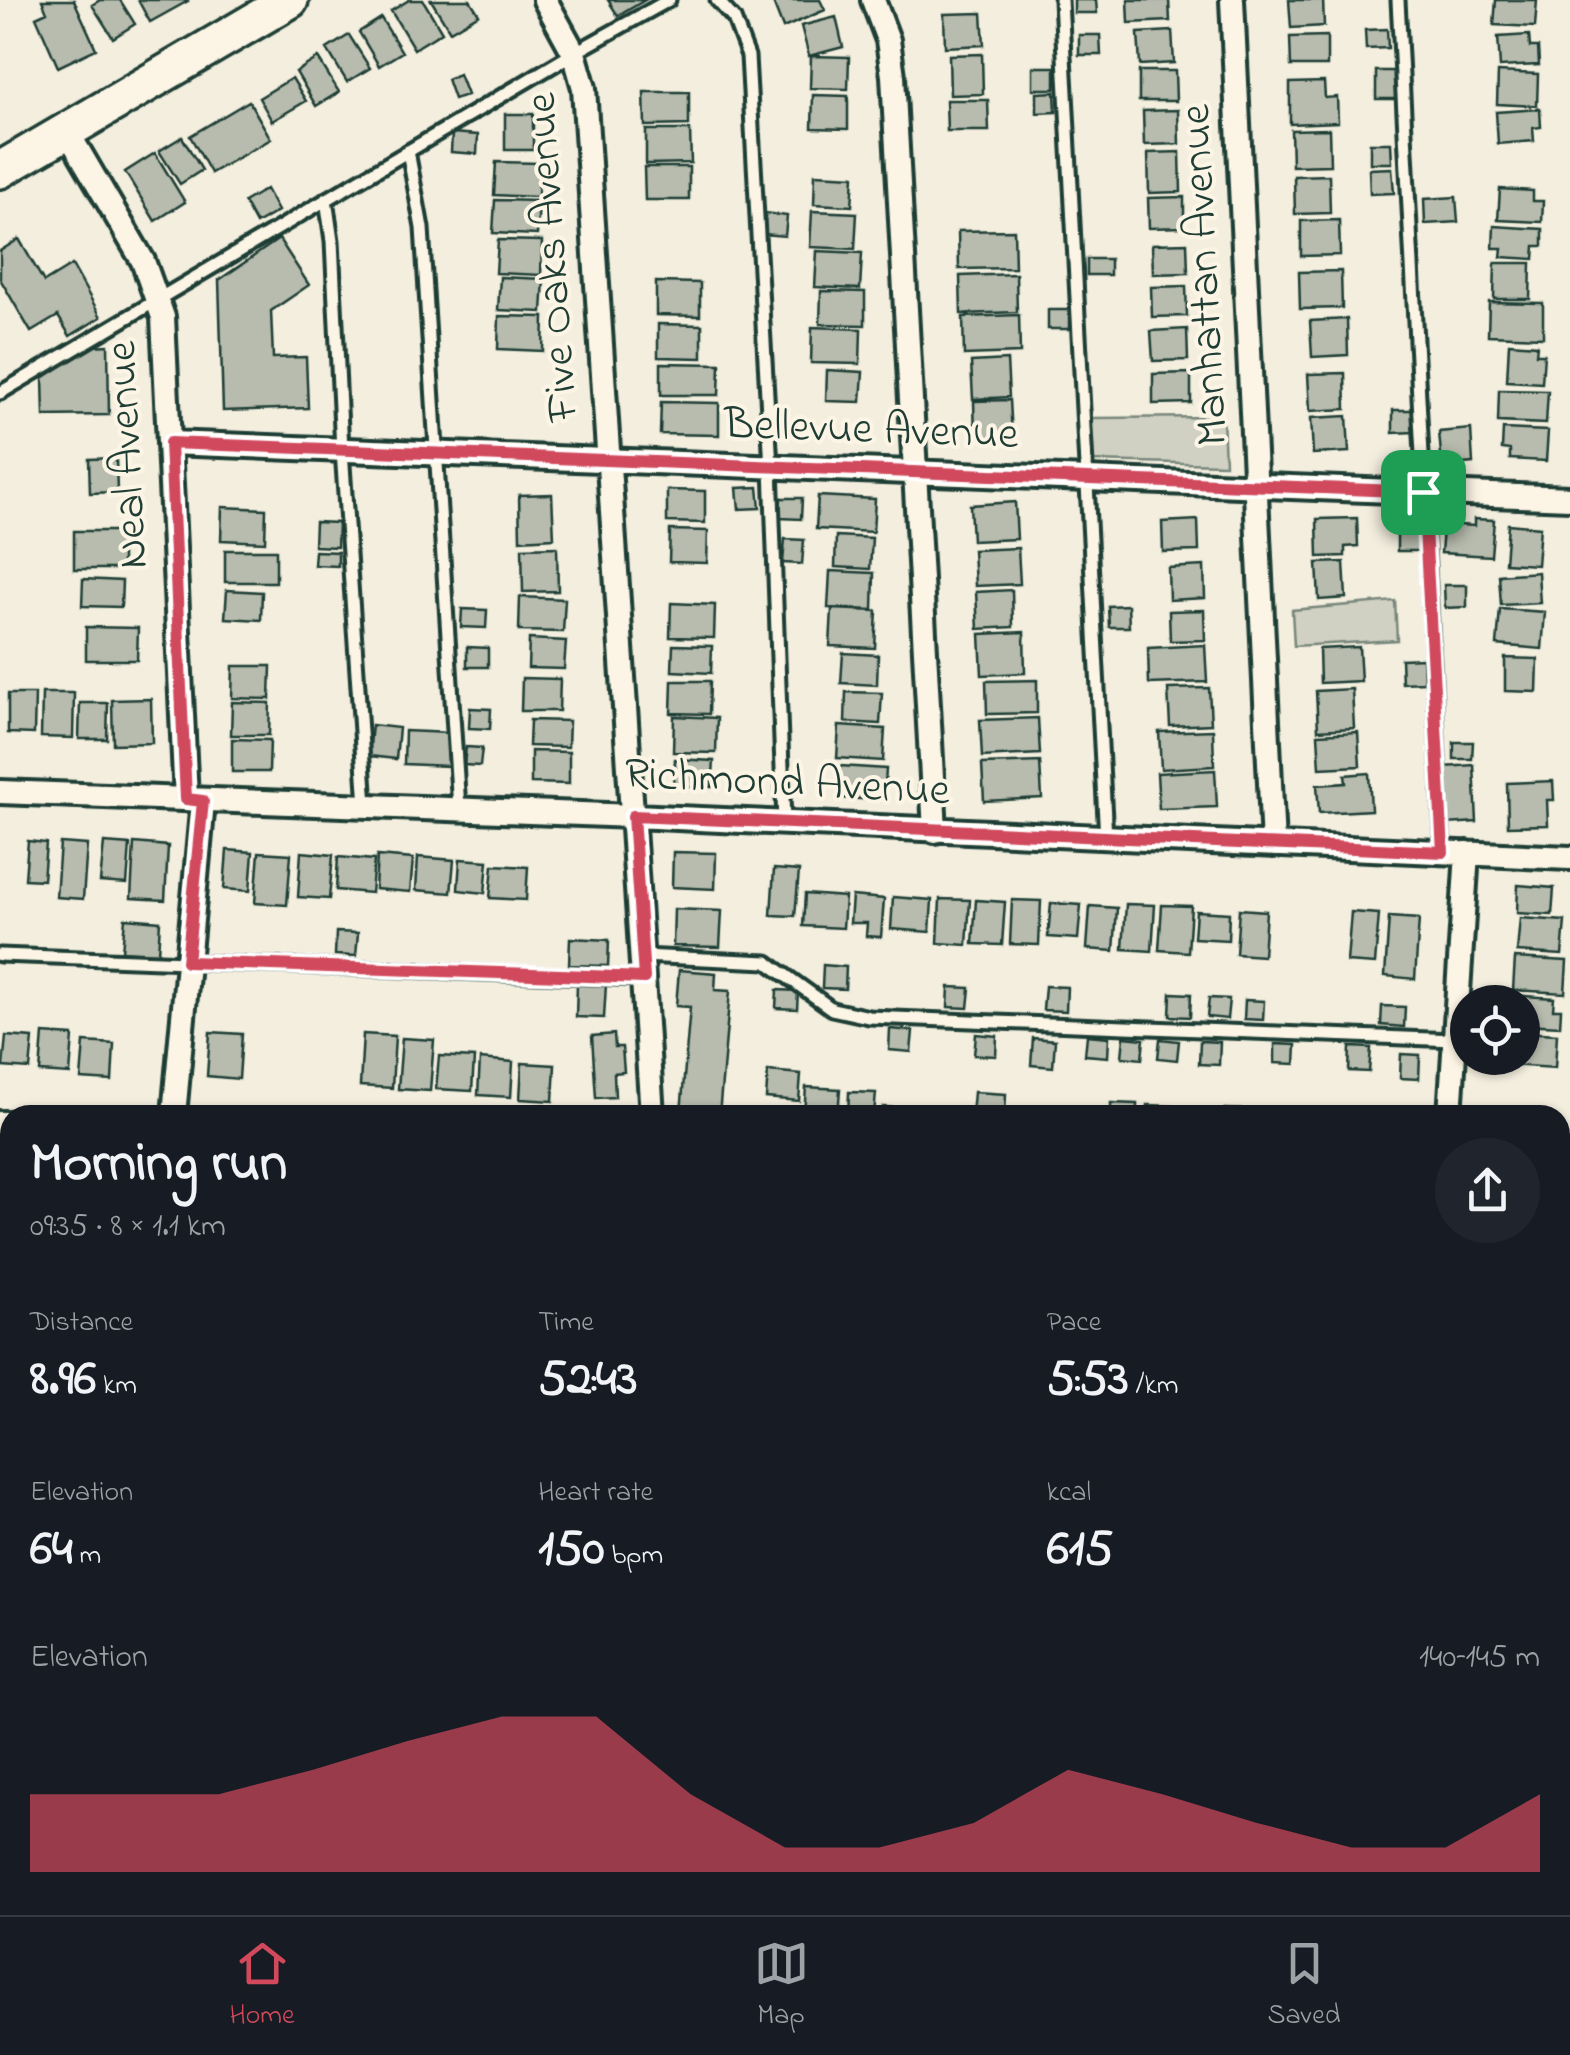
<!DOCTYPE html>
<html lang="en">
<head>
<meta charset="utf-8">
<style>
  :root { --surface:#171b24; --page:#20242c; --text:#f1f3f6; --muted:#9ea1a6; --line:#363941; --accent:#d1495b }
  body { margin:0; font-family:"Indie Flower",sans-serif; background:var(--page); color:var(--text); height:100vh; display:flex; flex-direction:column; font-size:38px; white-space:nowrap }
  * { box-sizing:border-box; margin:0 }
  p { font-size:32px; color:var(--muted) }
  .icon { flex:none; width:55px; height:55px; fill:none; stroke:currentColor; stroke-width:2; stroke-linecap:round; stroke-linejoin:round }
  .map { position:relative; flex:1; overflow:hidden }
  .details { position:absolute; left:0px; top:1105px; width:1570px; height:810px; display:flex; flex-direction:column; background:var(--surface); border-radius:30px 30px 0 0; box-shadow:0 2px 8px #0004 }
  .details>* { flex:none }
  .tools { position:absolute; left:1450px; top:985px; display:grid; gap:20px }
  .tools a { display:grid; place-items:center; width:90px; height:90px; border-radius:50%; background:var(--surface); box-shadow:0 2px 8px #0004; font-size:50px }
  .pin { position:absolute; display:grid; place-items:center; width:85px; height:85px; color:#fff; margin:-42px; border-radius:20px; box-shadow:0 5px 15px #0006 }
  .round { display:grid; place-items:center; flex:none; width:105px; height:105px; border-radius:52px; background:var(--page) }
  .summary { display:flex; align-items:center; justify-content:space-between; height:170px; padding:0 30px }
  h1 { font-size:55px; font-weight:700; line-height:75px }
  .stats { display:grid; grid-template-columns:repeat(3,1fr); gap:15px; height:170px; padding:10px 30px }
  .stats div { display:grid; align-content:center }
  .stats b { font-size:50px; font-weight:700 }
  .stats small { font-size:28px; font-weight:400 }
  .stats p { font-size:28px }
  .chart { height:280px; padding:20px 30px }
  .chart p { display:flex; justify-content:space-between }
  .chart svg { width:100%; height:180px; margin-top:10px; fill:var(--accent); opacity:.7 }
  .menu { display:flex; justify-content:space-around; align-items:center; height:140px; border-top:2px solid var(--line); background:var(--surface); font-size:28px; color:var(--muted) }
  .menu a { display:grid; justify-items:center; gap:5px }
  .menu .on { color:var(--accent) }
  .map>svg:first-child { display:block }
</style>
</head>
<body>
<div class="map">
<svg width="1570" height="1915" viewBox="0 0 1570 1915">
  <rect width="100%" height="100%" fill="#f3eede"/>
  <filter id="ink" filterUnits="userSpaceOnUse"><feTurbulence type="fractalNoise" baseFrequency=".01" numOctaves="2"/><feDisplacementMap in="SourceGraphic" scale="20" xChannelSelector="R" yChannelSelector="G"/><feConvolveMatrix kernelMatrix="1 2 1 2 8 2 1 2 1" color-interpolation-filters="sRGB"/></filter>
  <g filter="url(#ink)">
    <path fill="#d0d1c2" stroke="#78877b" stroke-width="2.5" d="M1223 417 1225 464 1091 461V418Z
      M1395 601 1397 640 1294 646 1292 610Z"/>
    <path fill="#b8bcae" stroke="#1f3d34" stroke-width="2.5" d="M42 0H74L96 49 58 67 36 17 47 12Z
      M100 0H120L135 24 113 38 92 5Z
      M138 0H187L188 1 150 22Z
      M409 0H423L442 32 414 49 391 11Z
      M431 0H470L479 14 450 31Z
      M608 0H645L618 16Z
      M772 0H820L825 10 783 28Z
      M1074 0H1096L1097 13H1074Z
      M1128 0H1169L1170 21 1129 23Z
      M1289 0H1323L1324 26 1291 28Z
      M1496 0H1537L1535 27 1494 25Z
      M982 13 984 45 945 47 944 14Z
      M836 17 843 47 809 56 801 26Z
      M381 18 402 52 379 66 359 32Z
      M1387 29 1388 48 1366 49 1365 30Z
      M1172 31 1174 63 1140 65 1138 33Z
      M349 35 370 68 347 82 327 49Z
      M1079 35H1100L1101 55H1079Z
      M1529 35 1530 47H1538L1539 65 1500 67 1498 37Z
      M1327 36V66H1291L1290 37Z
      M982 54 983 94 950 95 949 55Z
      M811 56 849 57 848 89 810 88Z
      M318 58 339 92 316 106 296 72Z
      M1033 67H1055V89H1033Z
      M1139 71H1175L1176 101H1139Z
      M1376 71H1399V99H1376Z
      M1498 72 1538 74 1537 106 1497 104Z
      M459 74 467 95 454 99 447 79Z
      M292 78 306 101 272 121 259 98Z
      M1324 82 1325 98 1337 97 1338 122 1290 124V83Z
      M644 92H689V125L645 126Z
      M1055 92 1056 112 1037 113V93Z
      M813 95 848 96V129L812 128Z
      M946 100H988L989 131H947Z
      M249 101 271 139 211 173 190 136Z
      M1540 109 1541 127 1533 128 1534 141 1498 144 1496 112Z
      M1178 110 1179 144 1144 145 1143 111Z
      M505 114H533V150H505Z
      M1329 129 1330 165 1292 166 1291 130Z
      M646 130H690L691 163 646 164Z
      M452 133 478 135 477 154 451 152Z
      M182 137 202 170 180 184 159 151Z
      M1370 143H1391L1392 163H1370Z
      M1180 152 1181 192 1149 193 1148 153Z
      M155 153 185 202 155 221 125 172Z
      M496 162 539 163 538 197 494 195Z
      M644 167H689V200H645Z
      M1392 168 1394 193 1370 194 1369 169Z
      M815 174 854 176 852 206 814 204Z
      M1329 175 1330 213 1295 214 1294 176Z
      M266 189 278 211 256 224 244 202Z
      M1500 189 1533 191V201H1543L1542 222 1498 220Z
      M1184 197V227L1149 228 1148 198Z
      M1456 197 1458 222 1425 224 1424 199Z
      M495 200 539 201 537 235 493 233Z
      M812 211 857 213 855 249 810 247Z
      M765 213 787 216 785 236 763 234Z
      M1339 220 1340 255 1301 256V221Z
      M1494 226 1543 229V246H1535L1534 259 1501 257 1502 248H1493Z
      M1014 230 1015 268 959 269 958 231Z
      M19 239 44 282 72 265 101 317 70 336 58 316 31 332 0 279V251Z
      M279 239 309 285 271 311 273 358 306 357 308 408 223 411 219 280Z
      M498 240 542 241 541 275 496 273Z
      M1187 243 1188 273 1153 274 1152 244Z
      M817 251 862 253 860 289 815 287Z
      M1087 259H1110V275H1087Z
      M1495 263H1531L1530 299H1494Z
      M1341 271 1342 308 1300 309 1299 272Z
      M1016 274 1017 312 961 314 960 276Z
      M500 277 544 279 542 312 498 310Z
      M656 282 700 283V316L656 315Z
      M1186 286 1187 316 1152 317 1151 287Z
      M821 291 865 292V325L820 324Z
      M1489 302 1543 303V337L1488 335Z
      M1048 310H1069V329H1048Z
      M1019 315 1020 353 964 355 963 317Z
      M499 316 544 317 543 351 498 349Z
      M1347 319 1348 355 1312 357 1310 321Z
      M658 324 702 325V358L658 357Z
      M812 327 861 329 860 364 811 363Z
      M1187 329 1188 360 1153 361 1151 331Z
      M1509 343 1537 345 1536 354H1544L1542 383 1507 381Z
      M108 345 109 415 44 416 43 378 92 346Z
      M1007 360 1009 397 973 399 971 362Z
      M661 363 720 364 719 395H661Z
      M827 370 863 372 861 402 826 401Z
      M1191 373V403L1153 404V374Z
      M1345 373 1346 409 1310 411 1308 374Z
      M1499 390 1548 391 1546 424 1498 422Z
      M1010 400 1012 436 975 438 974 401Z
      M661 402 719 403V435L660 434Z
      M1393 410H1414L1415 432 1393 433Z
      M1347 416 1349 452 1313 454 1311 418Z
      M1471 429 1473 463 1442 466 1439 432Z
      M1503 429 1548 431 1546 461 1510 459V450L1502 449Z
      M116 458 117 492 90 493 89 459Z
      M758 487 760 508 739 509 737 488Z
      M667 490 705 491V523L667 522Z
      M552 494 554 538 520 540 519 495Z
      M818 496 875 499 873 532 816 529Z
      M781 498H802L801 519 780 518Z
      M1015 502 1017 539 972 541 970 505Z
      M222 507 266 509 265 542 221 540Z
      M1444 517 1460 518V525L1474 526V519L1494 520 1491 556 1441 553Z
      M1357 518 1358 546 1345 547V556L1318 557 1317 519Z
      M1198 520 1199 551 1163 552 1162 522Z
      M315 522 338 523 337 547 314 546Z
      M1508 524 1540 527 1537 565 1505 563Z
      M1397 526H1421V551H1397Z
      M670 530 708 531 707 563 669 562Z
      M74 531H122V569H74Z
      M836 536 872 538 870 569 835 567Z
      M785 539 804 540 802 564 783 563Z
      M557 547 558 591 523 592 522 548Z
      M1018 548 1020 584 975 586 973 550Z
      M225 550H276V582H225Z
      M315 551 338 552V566L314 565Z
      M1344 562 1346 598 1319 600 1317 563Z
      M1204 566 1205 598 1169 600 1168 568Z
      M830 571 874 573 873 610 828 608Z
      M1538 572 1540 603 1501 605 1499 575Z
      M83 579 122 581 121 607 82 606Z
      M1444 585H1467V607L1445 608Z
      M227 590 262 592 261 620 225 618Z
      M1012 590 1013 627 978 629 976 592Z
      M520 597 565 599 563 632 519 631Z
      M671 603 715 605 714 638 670 637Z
      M1128 605 1129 627H1109L1108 606Z
      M462 609 487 610 486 628 461 627Z
      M832 609 877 611 875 648 830 646Z
      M1500 609 1545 612 1542 649 1497 645Z
      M1204 610 1205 640 1170 641 1169 611Z
      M86 627 138 628 137 660H86Z
      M1024 632 1025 673 982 675 980 634Z
      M529 639 566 641 564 669 528 668Z
      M673 645 712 646 711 673 672 671Z
      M1205 645 1207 682 1149 684 1148 648Z
      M467 647 488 648V667H467Z
      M1359 647 1361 681 1320 683 1319 649Z
      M843 653 878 655 877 685 841 683Z
      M1423 658 1424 682 1402 683 1401 659Z
      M1505 658 1538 659 1537 692 1505 691Z
      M233 666H271L270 699 232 698Z
      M522 678 560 679 559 711H521Z
      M1037 680V713L987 714 986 681Z
      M672 681H710L709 714 671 713Z
      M1209 688 1211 724 1170 726 1168 689Z
      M1352 689 1354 728 1318 730 1316 691Z
      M846 692 882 693 880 724 845 722Z
      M42 693H74L73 738 41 737Z
      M8 694H35L34 734 8 733Z
      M151 699 152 743 113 744 112 700Z
      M232 702 270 703 269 735H231Z
      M80 703H108L107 739H79Z
      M470 708 491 709 490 729 469 728Z
      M674 716 717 718 716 753 673 752Z
      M1038 718 1040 754 982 757 980 720Z
      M530 720 569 721 568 747 529 746Z
      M372 725 399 728 396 759 369 756Z
      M839 726 885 729 883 761 837 758Z
      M1213 730 1214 766 1161 769 1159 732Z
      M405 731 449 733 448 766 404 764Z
      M1358 732 1360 766 1320 768 1318 734Z
      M232 739 270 740 269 772H232Z
      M1454 742H1473L1472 759H1454Z
      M466 747 482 748 480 766 464 765Z
      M531 751 569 752V784L531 783Z
      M675 759 714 761 712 787 673 786Z
      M1040 762 1042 798 984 801 982 764Z
      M1474 765 1477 822 1447 824 1444 767Z
      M840 766 886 769 884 800 838 798Z
      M1215 770 1217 807 1159 809 1157 773Z
      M1369 773 1371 810 1319 813 1317 785 1346 783 1345 775Z
      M1553 781 1554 800H1547L1548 825 1508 826 1507 783Z
      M28 841 46 843 43 880 25 879Z
      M60 843 87 845 83 899 56 897Z
      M104 843 130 845 127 884 100 882Z
      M134 843 168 846 165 900 131 898Z
      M227 850 253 852 250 891 224 889Z
      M259 852 291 854 287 905 255 903Z
      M301 852 333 855 329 899 298 897Z
      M673 852 716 853 715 889 672 887Z
      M377 856 413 859 410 892 375 889Z
      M338 857 374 860 371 893 336 890Z
      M418 857 454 860 451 893 416 890Z
      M460 859 488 861 485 893 458 890Z
      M493 865 528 867 526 900 490 898Z
      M774 869 799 871 795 916 771 915Z
      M1518 885 1554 888 1552 915 1517 913Z
      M805 894 845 897 843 928 803 926Z
      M852 896 884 899 881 937 866 936 867 923H850Z
      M893 897 932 900 930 932 891 929Z
      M940 899 970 900 967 945 938 943Z
      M976 900 1005 902 1002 945 973 944Z
      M1012 900 1041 901 1039 945 1010 944Z
      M1051 903 1081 905 1078 939 1048 937Z
      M1126 904 1155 905 1152 951 1123 949Z
      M1162 905 1191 906 1188 952 1159 950Z
      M1090 906 1117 908 1114 951 1087 949Z
      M674 909 722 911 720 947 673 946Z
      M1239 909 1266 911 1263 956 1236 954Z
      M1196 911 1229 913 1228 940 1194 938Z
      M1351 912 1379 914 1375 964 1347 962Z
      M1389 917 1419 919 1415 979 1385 976Z
      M125 918 160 921 158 954 122 951Z
      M1520 918 1565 921 1562 955 1517 952Z
      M336 932 358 933 356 956 335 955Z
      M570 938 609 940 608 966 569 965Z
      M1515 958 1567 961 1565 993 1513 990Z
      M823 965 846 967 845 989 822 988Z
      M679 970 716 973 715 990 730 991 719 1115 681 1113 690 1007 676 1006Z
      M577 983 606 984 604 1018 576 1017Z
      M1045 986 1067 987 1066 1011 1043 1010Z
      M949 987 970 988 968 1008 948 1007Z
      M777 990 798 991 797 1009 776 1008Z
      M1171 993 1191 994 1190 1017 1170 1016Z
      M1511 995 1554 998 1553 1009H1561L1560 1026 1522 1024V1002H1511Z
      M1209 998 1229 999 1227 1019 1207 1017Z
      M1245 1000 1264 1001 1263 1020 1244 1019Z
      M1382 1006 1405 1007 1404 1027 1381 1025Z
      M890 1029 913 1031 911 1052 889 1050Z
      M210 1032 242 1034 239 1079 207 1076Z
      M1522 1032 1557 1034 1555 1068 1509 1065V1058H1522Z
      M43 1034 73 1036 70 1074 40 1072Z
      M363 1034 395 1036 392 1088 360 1086Z
      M614 1034 615 1047H622L624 1072 614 1073 615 1097 596 1098 592 1036Z
      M976 1034 997 1036 996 1056 974 1055Z
      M1087 1035 1109 1037 1108 1057 1085 1055Z
      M6 1036 33 1038 30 1069 3 1067Z
      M1124 1037 1144 1039 1142 1059 1122 1057Z
      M402 1038 434 1040 430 1091 398 1089Z
      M1033 1038 1055 1040 1053 1067 1031 1065Z
      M1160 1039 1179 1041 1177 1060 1158 1058Z
      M1200 1041 1220 1042 1219 1065 1199 1064Z
      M84 1042 114 1044 112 1081 81 1079Z
      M1275 1044 1296 1045 1295 1064 1275 1063Z
      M1350 1047 1371 1048 1369 1072 1349 1071Z
      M1401 1054 1420 1055 1419 1079 1400 1078Z
      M439 1056 474 1058 472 1091 436 1089Z
      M480 1059 513 1062 511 1097 478 1095Z
      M522 1063 555 1065 553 1101 520 1099Z
      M768 1071 801 1074 799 1101 766 1098Z
      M806 1087 840 1089 838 1115 804 1114Z
      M849 1092 876 1093 874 1115H848Z
      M974 1092 1006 1094 1005 1115H972Z
      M1111 1103 1137 1104V1115H1111Z
      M1147 1105 1173 1106V1115H1147Z
      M883 1107 916 1109V1115H882Z
      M1505 1108 1544 1111V1115H1504Z
      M1225 1109 1251 1110 1250 1115H1224Z
      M927 1110 960 1112V1115H927Z
      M1011 1110 1060 1113V1115H1011Z
      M1564 1530H1570V1555H1563Z
      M0 1602H10V1642L0 1641Z
      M1560 1708H1570V1731L1560 1730Z
      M1560 1750H1570V1773H1560Z
      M1560 1787H1570L1568 1817 1560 1816Z
      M1560 1828 1567 1829 1565 1848H1560Z
      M0 1834 9 1835 6 1872H0Z
      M1560 1866 1565 1867 1563 1889H1560Z
      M1460 1905H1495V1915H1460Z"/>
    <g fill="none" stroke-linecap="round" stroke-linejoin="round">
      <defs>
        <path id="lane" d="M717 0 734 19 748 56 771 467 784 823
          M1061 0 1106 838
          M1398 0 1443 852
          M408 151 422 228 459 809
          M326 199 332 241 342 450 366 806
          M0 393 574 53 669 0
          M0 955 643 979
          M642 956 767 962 832 1009 869 1017 1455 1040
          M0 1332 10 1333
          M0 1732 10 1733"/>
        <path id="street" d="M545 0 574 53 584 88 652 1115
          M873 0 888 40 893 76 935 831
          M1232 0 1273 845
          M67 131 143 261 163 317 186 799
          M169 443 1570 498
          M0 792 633 816 1570 858
          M174 1115 203 801
          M1450 1115 1467 853
          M0 1123H10
          M0 1546 10 1547
          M1560 1635H1570
          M1341 1905 1395 1907
          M109 1915V1905
          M587 1915 588 1905
          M972 1915 973 1905"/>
        <path id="primary" d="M0 170 290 0"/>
      </defs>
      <use href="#lane" stroke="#1f3d34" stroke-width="19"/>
      <use href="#street" stroke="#1f3d34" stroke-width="30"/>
      <use href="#primary" stroke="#1f3d34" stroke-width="42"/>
      <use href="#lane" stroke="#fcf5e5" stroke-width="11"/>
      <use href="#street" stroke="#fcf5e5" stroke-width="22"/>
      <use href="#primary" stroke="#fcf5e5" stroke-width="35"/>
    </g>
  </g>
  <g fill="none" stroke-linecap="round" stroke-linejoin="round" filter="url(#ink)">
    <defs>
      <path id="route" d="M170 443 1423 492 1443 852 633 816 644 978 187 962 203 801 186 799Z"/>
    </defs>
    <use href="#route" stroke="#fff" stroke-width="20"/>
    <use href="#route" stroke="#d1495b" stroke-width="12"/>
  </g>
  <g text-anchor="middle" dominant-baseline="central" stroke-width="8" stroke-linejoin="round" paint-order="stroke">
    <g font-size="45" fill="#1f3d34" stroke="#fcf5e5">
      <text transform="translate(554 257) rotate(-94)">Five Oaks Avenue</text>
      <text transform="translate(1206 275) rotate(-93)">Manhattan Avenue</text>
      <text transform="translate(871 431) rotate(2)">Bellevue Avenue</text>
      <text transform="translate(129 455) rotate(-93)">Neal Avenue</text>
      <text transform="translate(787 784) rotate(3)">Richmond Avenue</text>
    </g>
  </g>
</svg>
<div class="tools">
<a><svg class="icon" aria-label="locate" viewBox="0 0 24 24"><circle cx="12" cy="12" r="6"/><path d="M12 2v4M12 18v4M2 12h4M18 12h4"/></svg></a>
</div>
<div class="pin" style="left:1423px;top:492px;background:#1e9e55"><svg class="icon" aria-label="arrive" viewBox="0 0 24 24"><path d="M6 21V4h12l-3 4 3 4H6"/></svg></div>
<section class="details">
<div class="summary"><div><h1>Morning run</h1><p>09:35 · 8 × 1.1 km</p></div><a class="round"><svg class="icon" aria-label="share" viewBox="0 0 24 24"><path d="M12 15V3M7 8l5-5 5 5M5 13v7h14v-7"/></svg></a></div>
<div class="stats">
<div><p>Distance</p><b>8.96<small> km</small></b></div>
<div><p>Time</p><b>52:43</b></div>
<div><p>Pace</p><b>5:53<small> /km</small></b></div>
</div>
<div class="stats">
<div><p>Elevation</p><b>64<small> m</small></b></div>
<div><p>Heart rate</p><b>150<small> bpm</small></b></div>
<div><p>kcal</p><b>615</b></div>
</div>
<div class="chart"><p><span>Elevation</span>140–145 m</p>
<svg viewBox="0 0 160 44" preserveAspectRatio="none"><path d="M0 44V25L10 25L20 25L30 19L40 12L50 6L60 6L70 25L80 38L90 38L100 32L110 19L120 25L130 32L140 38L150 38L160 25V44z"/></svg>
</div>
</section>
</div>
<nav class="menu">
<a class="on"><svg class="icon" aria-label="home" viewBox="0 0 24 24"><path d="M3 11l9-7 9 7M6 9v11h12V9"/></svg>Home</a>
<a><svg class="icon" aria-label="map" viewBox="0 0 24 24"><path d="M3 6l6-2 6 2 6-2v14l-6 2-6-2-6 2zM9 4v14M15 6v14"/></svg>Map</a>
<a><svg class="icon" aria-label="saved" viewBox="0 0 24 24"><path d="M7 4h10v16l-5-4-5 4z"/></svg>Saved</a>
</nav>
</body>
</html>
